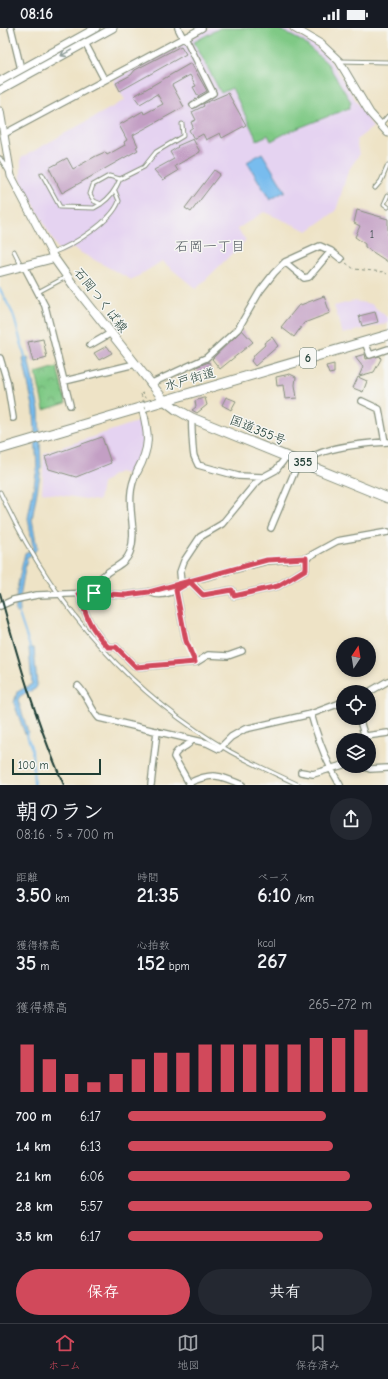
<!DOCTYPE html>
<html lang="ja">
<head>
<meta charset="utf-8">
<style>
  :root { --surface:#171b24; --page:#242831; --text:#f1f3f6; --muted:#9ea1a6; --line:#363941; --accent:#d1495b }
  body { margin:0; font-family:"Comic Neue","Klee One",sans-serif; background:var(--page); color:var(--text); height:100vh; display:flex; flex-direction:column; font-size:15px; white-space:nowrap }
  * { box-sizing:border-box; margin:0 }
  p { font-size:13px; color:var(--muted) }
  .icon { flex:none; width:22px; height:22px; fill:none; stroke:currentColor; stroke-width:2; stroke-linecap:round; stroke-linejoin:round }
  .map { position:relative; height:757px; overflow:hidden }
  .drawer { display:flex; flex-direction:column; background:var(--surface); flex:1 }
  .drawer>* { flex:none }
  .needle { width:26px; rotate:12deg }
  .tools { position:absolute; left:336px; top:609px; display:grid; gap:8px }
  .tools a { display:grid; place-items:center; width:40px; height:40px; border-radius:50%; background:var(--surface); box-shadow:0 2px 6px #0003; font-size:20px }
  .scale { position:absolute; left:12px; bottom:10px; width:89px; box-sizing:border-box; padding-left:4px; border:2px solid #1f3d34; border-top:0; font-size:11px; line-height:14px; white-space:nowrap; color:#1f3d34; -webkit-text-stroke:3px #f6f6f2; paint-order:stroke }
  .pin { position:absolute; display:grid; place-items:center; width:34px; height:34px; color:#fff; margin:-17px; border-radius:8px; box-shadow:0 2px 6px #0006 }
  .round { display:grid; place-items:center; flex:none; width:42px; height:42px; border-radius:21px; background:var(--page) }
  .headline { display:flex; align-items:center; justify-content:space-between; height:68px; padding:0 16px }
  h1 { font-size:22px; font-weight:700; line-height:30px }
  .metrics { display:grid; grid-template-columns:repeat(3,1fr); gap:6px; height:68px; padding:4px 16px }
  .metrics div { display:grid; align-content:center }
  .metrics b { font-size:20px; font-weight:700 }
  .metrics small { font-size:11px; font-weight:400 }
  .metrics p { font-size:11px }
  .chart { height:112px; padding:8px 16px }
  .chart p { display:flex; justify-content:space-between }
  .chart svg { width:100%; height:72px; margin-top:4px; stroke:var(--accent); stroke-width:6 }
  .primary-button { display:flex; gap:8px; margin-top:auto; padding:8px 16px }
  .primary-button a { flex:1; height:46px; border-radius:24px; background:var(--accent); color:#fff; font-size:16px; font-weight:700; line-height:46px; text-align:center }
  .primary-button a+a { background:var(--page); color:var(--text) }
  ul { padding:0 16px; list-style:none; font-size:13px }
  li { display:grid; grid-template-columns:64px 48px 1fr; align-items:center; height:30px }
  li i { height:10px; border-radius:5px; background:var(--accent) }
  .status { display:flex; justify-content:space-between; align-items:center; height:28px; padding:0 20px; background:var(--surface); direction:ltr }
  .status svg { height:11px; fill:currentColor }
  .menu { display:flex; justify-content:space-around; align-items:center; height:56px; border-top:1px solid var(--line); background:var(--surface); font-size:11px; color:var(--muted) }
  .menu a { display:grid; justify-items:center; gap:2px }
  .menu .active { color:var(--accent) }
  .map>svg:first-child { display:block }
</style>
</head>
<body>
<div class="status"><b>08:16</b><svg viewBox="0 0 49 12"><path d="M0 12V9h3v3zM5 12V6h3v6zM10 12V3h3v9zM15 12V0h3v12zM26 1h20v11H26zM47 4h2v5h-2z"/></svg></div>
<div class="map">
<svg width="388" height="757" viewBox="0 0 388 757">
  <defs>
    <pattern id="park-crowns" width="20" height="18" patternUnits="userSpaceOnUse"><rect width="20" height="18" fill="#7fc985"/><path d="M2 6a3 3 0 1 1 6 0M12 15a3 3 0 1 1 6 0" fill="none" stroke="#67a46e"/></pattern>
  </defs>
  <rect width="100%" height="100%" fill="#f6f6f2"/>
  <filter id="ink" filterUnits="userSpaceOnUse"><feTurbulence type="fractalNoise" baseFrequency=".025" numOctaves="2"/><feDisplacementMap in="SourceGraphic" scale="8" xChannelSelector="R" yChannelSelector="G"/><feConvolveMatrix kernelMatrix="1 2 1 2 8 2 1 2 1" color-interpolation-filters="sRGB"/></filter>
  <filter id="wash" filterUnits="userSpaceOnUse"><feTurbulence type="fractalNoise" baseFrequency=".012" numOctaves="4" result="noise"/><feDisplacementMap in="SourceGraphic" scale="16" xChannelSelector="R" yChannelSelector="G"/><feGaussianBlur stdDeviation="0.9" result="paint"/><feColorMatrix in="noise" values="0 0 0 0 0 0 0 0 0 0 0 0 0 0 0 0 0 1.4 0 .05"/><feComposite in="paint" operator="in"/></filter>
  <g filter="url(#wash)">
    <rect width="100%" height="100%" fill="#eee3c6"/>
    <path fill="#e5d3f1" d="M210 0H285L314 17 328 29 373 99 356 112 359 127 348 143 336 183 308 203 264 184 237 201 246 212 196 261 162 233 132 252 72 220 60 226 21 152V130L125 72 113 52Z
      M354 273 371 276 388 290V295L343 306 334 278Z
      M140 393 144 414 136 436 130 447 119 444 111 448 102 456 99 473 42 464 44 425Z"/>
    <path fill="url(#park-crowns)" stroke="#4f835c" d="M57 339 66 375 44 382 36 345Z"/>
    <path fill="#7fc985" stroke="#4f835c" d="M220 0H277L303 14 327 35 351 74 349 80 286 105 271 113 268 107 257 112 232 60 221 65 194 14Z"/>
    <path fill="#78bcee" stroke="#4c7c91" d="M262 125 285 163 270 172 247 134Z
      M28 330 39 382 41 441 32 491 37 520 33 526 27 529C25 544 18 571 20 584L16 585C14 568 21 543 25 525L31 522 33 519 28 490 37 441 34 383 23 331Z
      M29 620H34L37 658 35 661 20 668 18 672 28 704 25 706 14 675 17 664 32 656Z"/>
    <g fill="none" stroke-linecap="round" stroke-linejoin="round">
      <path stroke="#78bcee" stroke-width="2" d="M0 261 13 286 26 332
        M18 583 31 622
        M26 704 32 722 34 757"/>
    </g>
    <g id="blocks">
      <path fill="#c39fc4" d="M181 18 186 26 120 63 116 55 131 47 135 42Z
        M191 35 207 63 198 68 193 59 196 58 190 47 172 57 184 79 133 107 138 118 136 119 138 122 62 165 49 140 67 130 73 141 96 128 105 124 107 127 125 117 124 114 127 112 119 97 143 83 144 86 163 76 157 66 140 76 134 68Z
        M228 65 246 97 222 110 220 105 206 112 203 106 194 111 189 102 193 99 191 94 196 92 192 84 204 78 203 76Z
        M193 111 200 124 175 138 178 143 163 152 154 142 174 131 170 124 178 119 177 118Z
        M214 142 220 146 191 184 185 180Z
        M357 182 388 191V234L365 219V216L355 209 360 198 354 195Z
        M324 268 330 285 304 295 294 309 281 299 298 278Z
        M375 284 378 294 362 298 359 288Z
        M242 302 253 314 220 341 212 331Z
        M272 309 278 318 255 338 251 333 255 326 265 317 264 315Z
        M43 311 47 330 33 334 28 314Z
        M107 318 112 325 99 332 94 325Z
        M365 326 366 331 380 328 381 331 374 344 359 348 363 339 355 329Z
        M209 334 211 342 198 345 196 339Z
        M334 336V345L329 346 326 338Z
        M290 346 296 349 295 357 297 370 285 371 283 357 277 358 276 349Z
        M358 349 367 353 363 364 353 360Z
        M226 369 236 373 231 382 222 377Z
        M203 370H205L207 377 197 385 192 382 196 379 195 373Z
        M102 409 111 435 76 449 49 441 45 429Z"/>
    </g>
  </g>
  <g filter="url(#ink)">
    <use href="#blocks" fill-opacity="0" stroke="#86907d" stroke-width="1"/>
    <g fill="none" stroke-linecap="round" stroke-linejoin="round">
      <defs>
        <path id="service" d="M339 33 388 34
          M381 96 388 88
          M0 130 8 143
          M42 146 60 179 94 180 101 176
          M120 151 109 148 93 157 90 166 94 173 101 176C110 170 116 161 120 151L144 139 156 124 183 108 182 96
          M375 160 381 153 388 137
          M388 167 384 176 388 179
          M14 223 21 237
          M52 225C71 218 112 194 119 173L115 163
          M38 264 66 249
          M0 464C51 574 125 663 231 724 253 736 276 746 299 757
          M186 613 195 634"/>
        <path id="minor" d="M11 0 21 41
          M178 0 183 10
          M185 9 213 65 193 77
          M85 15 104 51
          M4 106 202 0
          M285 234 320 218 331 223
          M24 238 45 278 70 377
          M365 314 370 327 388 321
          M90 317 111 305
          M0 330 7 353 13 390
          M65 353 135 336
          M150 356 206 330 238 301 260 263 274 245 285 234 304 250 309 249 331 223 341 231
          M362 373 379 381 385 414
          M192 390C191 394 193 425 194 428 195 431 197 434 198 437L238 448 263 449
          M306 435C316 419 369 415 388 414
          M271 500 299 433
          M181 555 180 544 184 533 200 509 222 496 254 457 263 449 276 442 287 428
          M176 562 186 613
          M149 564C164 571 177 562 190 553L203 567 232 562 234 568 278 558 306 541V530
          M79 565C86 589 90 600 108 619H116L136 639 197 634 208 627 228 628 242 623
          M94 565C95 560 97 554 100 551 109 540 125 538 130 524 139 499 122 473 137 444
          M0 578 13 572 37 567 94 565 126 567 149 564 267 533 306 530 337 513 388 504
          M78 658C87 667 90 680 99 690L207 715 219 721 231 709 245 701 311 686 343 674
          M369 664 388 653
          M311 686C318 712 326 734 340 757
          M359 690 366 712
          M366 708 388 705
          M362 738 370 741 388 740
          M301 744 313 746 343 737
          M189 755C212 744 220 747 242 757
          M151 757 157 703
          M190 757 174 729C176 720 188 720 192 712"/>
        <path id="tertiary" d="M294 0 321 16 339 33 370 85 388 105
          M0 53 96 0
          M0 62 113 0
          M0 83 11 148 54 230
          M137 444C151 418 149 407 142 379"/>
        <path id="secondary" d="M0 244 54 230 74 258 164 372"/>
        <path id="trunk" d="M164 372 176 381 192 390 388 470
          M0 421 388 307"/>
      </defs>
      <use href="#service" stroke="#86907d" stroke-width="5"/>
      <use href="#minor" stroke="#86907d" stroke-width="8"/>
      <use href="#tertiary" stroke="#86907d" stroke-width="9"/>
      <use href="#secondary" stroke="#86907d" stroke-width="10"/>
      <use href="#trunk" stroke="#86907d" stroke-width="11"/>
      <path stroke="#86907d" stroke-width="1" stroke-dasharray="3 3" stroke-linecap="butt" d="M346 235 354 241 384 244 387 246
        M141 366 143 365 145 370"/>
      <use href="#service" stroke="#fff" stroke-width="3"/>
      <use href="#minor" stroke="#fff" stroke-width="5.5"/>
      <use href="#tertiary" stroke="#fff" stroke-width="7"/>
      <use href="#secondary" stroke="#fff" stroke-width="8"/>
      <use href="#trunk" stroke="#fff" stroke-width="9"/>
      <path stroke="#1f3d34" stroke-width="2" d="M0 565C18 631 36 694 64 757"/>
      <path stroke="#86907d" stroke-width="1" stroke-dasharray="3 3" stroke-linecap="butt" d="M141 366 149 391"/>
    </g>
    <defs><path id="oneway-shaft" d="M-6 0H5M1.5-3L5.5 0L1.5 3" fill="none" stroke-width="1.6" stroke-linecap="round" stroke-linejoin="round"/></defs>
    <use stroke="#8f9e9a" href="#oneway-shaft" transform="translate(66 25) rotate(151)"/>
  </g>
  <g fill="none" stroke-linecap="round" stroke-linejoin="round" filter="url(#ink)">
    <defs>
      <path id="route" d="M94 565 126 567 149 564 267 532 306 530V541L278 558 234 568 232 562 203 567 190 554 176 562 186 613 195 634 136 639 116 619H108C90 600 86 589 79 565H94"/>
    </defs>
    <use href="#route" stroke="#fff" stroke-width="8"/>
    <use href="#route" stroke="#d1495b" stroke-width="5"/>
  </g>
  <g text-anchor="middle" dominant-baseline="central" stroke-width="3" stroke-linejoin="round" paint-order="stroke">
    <g font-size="11" fill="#485658">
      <text x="372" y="206">1</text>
    </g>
    <g fill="#f6f6f2" stroke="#60746d" stroke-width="1">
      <rect x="300" y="320" width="16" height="20" rx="3"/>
      <rect x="289" y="424" width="28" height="20" rx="3"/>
    </g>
    <g font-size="12" font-weight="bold" fill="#1f3d34">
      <text x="308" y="330">6</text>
      <text x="303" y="434">355</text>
    </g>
    <g font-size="13" fill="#1f3d34" stroke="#f6f6f2">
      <text transform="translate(101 272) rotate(52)">石岡つくば線</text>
      <text transform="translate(190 351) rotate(-16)">水戸街道</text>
      <text transform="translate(258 402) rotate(22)">国道355号</text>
    </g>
    <g font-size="14" fill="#585f66" stroke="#f6f6f2">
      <text x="210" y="218">石岡一丁目</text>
    </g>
  </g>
</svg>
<div class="tools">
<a><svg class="needle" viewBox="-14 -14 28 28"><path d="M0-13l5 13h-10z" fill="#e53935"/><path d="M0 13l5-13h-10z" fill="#9ea1a6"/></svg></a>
<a><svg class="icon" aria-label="locate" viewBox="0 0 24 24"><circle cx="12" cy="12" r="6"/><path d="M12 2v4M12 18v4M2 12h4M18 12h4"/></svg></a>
<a><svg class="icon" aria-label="layers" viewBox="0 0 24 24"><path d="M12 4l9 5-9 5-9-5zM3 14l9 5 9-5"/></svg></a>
</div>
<div class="scale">100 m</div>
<div class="pin" style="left:94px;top:565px;background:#1e9e55"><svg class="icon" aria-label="arrive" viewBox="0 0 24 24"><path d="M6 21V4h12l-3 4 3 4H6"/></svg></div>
</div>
<section class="drawer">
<div class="headline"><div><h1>朝のラン</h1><p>08:16 · 5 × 700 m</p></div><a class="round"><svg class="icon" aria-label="share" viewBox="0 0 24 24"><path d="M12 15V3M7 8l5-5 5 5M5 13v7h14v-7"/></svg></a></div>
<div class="metrics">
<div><p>距離</p><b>3.50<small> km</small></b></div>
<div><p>時間</p><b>21:35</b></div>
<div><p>ペース</p><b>6:10<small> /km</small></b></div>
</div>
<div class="metrics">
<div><p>獲得標高</p><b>35<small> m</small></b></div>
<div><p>心拍数</p><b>152<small> bpm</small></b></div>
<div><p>kcal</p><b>267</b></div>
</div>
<div class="chart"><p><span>獲得標高</span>265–272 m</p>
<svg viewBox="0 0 160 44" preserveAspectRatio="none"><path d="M5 44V15M15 44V24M25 44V33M35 44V38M45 44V33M55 44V24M65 44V20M75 44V20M85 44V15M95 44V15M105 44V15M115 44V15M125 44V15M135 44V11M145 44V11M155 44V6"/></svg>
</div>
<ul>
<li><b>700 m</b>6:17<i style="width:81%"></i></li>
<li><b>1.4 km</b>6:13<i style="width:84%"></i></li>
<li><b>2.1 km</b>6:06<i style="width:91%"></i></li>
<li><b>2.8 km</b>5:57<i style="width:100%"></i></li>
<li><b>3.5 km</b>6:17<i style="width:80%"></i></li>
</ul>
<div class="primary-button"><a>保存</a><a>共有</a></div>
</section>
<nav class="menu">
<a class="active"><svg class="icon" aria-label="home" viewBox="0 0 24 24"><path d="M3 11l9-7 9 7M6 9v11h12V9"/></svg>ホーム</a>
<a><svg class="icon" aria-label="map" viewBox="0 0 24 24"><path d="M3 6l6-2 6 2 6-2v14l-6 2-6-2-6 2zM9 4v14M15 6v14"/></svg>地図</a>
<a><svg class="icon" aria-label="saved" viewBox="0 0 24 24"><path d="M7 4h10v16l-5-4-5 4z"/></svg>保存済み</a>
</nav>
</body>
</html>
